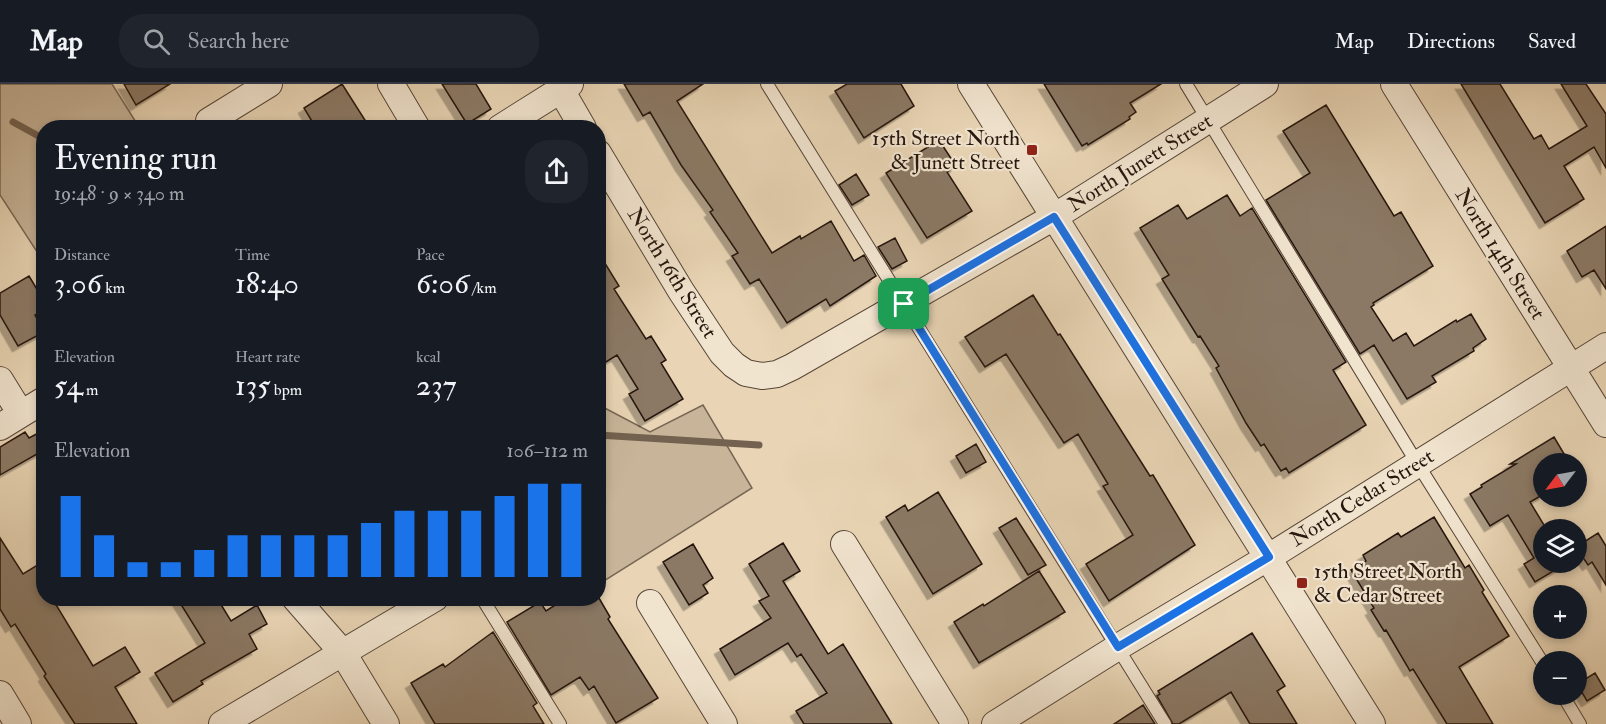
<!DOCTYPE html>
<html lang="en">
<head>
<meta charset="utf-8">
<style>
  :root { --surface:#171b24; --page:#20242c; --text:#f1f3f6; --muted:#9ea1a6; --line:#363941; --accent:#1a73e8 }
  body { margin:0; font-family:"IM FELL Double Pica",serif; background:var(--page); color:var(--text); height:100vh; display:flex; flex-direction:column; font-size:22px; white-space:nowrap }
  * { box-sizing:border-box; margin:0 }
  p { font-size:20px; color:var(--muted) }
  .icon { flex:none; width:33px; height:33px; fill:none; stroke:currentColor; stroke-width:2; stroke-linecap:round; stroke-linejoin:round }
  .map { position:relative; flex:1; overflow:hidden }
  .details { position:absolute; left:36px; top:36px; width:570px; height:486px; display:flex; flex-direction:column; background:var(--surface); border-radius:24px; box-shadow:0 3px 9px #0003 }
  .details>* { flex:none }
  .needle { width:39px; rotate:238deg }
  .tools { position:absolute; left:1533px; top:369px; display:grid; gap:12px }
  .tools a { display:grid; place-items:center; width:54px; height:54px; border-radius:50%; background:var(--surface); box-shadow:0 3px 9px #0003; font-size:30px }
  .pin { position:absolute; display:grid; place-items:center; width:51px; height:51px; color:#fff; margin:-26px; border-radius:12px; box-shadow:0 3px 9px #0006 }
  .round { display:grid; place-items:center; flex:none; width:63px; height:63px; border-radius:24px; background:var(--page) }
  .headline { display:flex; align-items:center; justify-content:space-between; height:102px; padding:0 18px }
  h1 { font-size:33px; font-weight:600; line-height:45px }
  .figures { display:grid; grid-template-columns:repeat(3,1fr); gap:9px; height:102px; padding:6px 18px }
  .figures div { display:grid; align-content:center }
  .figures b { font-size:30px; font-weight:600 }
  .figures small { font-size:16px; font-weight:400 }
  .figures p { font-size:16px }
  .chart { height:168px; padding:12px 18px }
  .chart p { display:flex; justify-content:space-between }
  .chart svg { width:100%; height:108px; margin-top:6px; stroke:var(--accent); stroke-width:6 }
  header { display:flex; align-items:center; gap:36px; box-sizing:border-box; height:84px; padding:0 30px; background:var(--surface); border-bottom:2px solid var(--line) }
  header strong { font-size:28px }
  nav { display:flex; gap:33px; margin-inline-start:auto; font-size:21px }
  .search { width:420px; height:54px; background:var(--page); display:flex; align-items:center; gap:15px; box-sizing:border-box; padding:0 21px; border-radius:24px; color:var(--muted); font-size:22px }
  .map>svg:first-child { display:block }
</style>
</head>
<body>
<header>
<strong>Map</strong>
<div class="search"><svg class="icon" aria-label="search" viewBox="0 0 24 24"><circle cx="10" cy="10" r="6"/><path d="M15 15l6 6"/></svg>Search here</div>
<nav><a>Map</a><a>Directions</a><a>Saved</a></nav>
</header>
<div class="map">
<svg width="1606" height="640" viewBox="0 0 1606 640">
  <defs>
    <filter id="shadow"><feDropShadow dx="-5.5" dy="5.5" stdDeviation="0" flood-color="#0004"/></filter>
  </defs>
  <rect width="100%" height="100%" fill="#e9d5b5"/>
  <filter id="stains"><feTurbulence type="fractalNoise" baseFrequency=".00333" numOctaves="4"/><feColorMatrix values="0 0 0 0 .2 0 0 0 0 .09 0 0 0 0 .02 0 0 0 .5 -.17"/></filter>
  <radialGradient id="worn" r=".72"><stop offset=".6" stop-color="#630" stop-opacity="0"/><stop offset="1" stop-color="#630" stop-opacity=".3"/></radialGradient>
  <path fill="#c8b599" stroke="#776654" stroke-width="1.5" d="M0 0H112L139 43 44 44 43 177 0 111Z
    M599 321 650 348 703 321 752 404 604 497 598 494Z"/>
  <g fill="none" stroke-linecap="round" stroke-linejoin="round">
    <path stroke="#736250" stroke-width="7" d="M13 38 44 55
      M598 351 759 361"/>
  </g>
  <path fill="#8b7965" stroke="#26160e" stroke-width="1.5" filter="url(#shadow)" d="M124 0H170L136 21Z
    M342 0 370 44H316L304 24Z
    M442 0H476L491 25 467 40Z
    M624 0H703L677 17 772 169 800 152 801 155 831 137 854 177 864 171 876 192 830 222 826 215 787 239 759 195 750 200 732 172 738 169 710 128 713 126 681 81 650 28 643 32Z
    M847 0H901L914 22 864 54 835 7Z
    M1044 0H1161L1130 19 1136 28 1129 33 1130 35 1088 61 1087 59 1082 62Z
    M1461 0H1500L1534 55 1541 51 1549 65 1587 42 1561 0H1586L1606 30V84L1594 63 1564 82 1584 115 1545 139Z
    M1326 21 1394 132 1401 128 1433 182 1373 219 1374 221 1371 223 1393 257 1406 249 1414 262 1456 236 1457 238 1471 230 1486 255 1473 264 1474 267 1432 292 1436 298 1407 315 1374 261 1360 270 1266 116 1310 89 1283 47Z
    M939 56 956 82 947 88 972 127 927 154 886 89Z
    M856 90 869 111 852 121 839 101Z
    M1227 111 1240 132 1252 124 1346 278 1333 286 1366 341 1289 389 1286 384 1281 387 1264 360 1261 362 1246 339 1216 284 1219 282 1200 252 1198 253 1162 195 1169 191 1140 144 1178 121 1187 135Z
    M1606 142V205L1594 186 1582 193 1567 167Z
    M895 154 907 177 892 185 878 163Z
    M598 168 619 202 614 205 646 255 651 252 666 276 661 279 683 315 645 337 629 310 638 305 617 271 598 283Z
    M29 192 44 217V226L35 231 44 248 18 262 0 231V209Z
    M1033 211 1058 251 1060 250 1150 392 1153 391 1195 461 1109 517 1086 480 1133 451 1103 402 1108 400 1078 350 1064 359 1006 270 985 283 965 253Z
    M44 346V366L0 391V363L25 348 29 354Z
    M1554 353 1570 380H1544V410L1530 418 1547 446H1544V478L1567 479 1535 498 1524 480 1534 474 1508 431 1490 442 1470 410 1482 403 1481 401 1516 380H1510Z
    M976 360 986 378 966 389 956 372Z
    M938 408 982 480 933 510 886 433 905 421 908 427Z
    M1434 433 1465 484 1469 481 1484 506 1482 508 1509 552 1459 583 1493 640H1447L1413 585 1410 587 1386 546 1384 547 1371 526 1374 524 1351 486 1366 477 1363 471 1398 449 1401 453Z
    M1016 434 1046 481 1028 491 999 444Z
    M1598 449 1606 462V501L1592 478 1588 481 1576 463Z
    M0 454 23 490 44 477V514H52L93 582 125 563 140 588 115 603 137 640H75L44 592 46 590 15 540 11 543 0 525Z
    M783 459 800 487 783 497 828 570 843 560 892 640H804L796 627 827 609 801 570 797 573 788 559 735 591 720 565 771 534 759 517 769 512 749 480Z
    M693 460 713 494 703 501 708 509 689 521 663 478Z
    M1039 487 1065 528 979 579 954 538 983 520 984 522Z
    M177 514H217L231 537 257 521 267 540 249 550 257 565 201 597 203 600 173 618 155 589 205 559Z
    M566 514H599L610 533 608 535 658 614 616 639 594 602 589 606 580 593 551 611 507 538 540 518 546 527Z
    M493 548 537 619 533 622 544 640H435L411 599 443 580 445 583Z
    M1252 549 1285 602 1277 607 1297 640H1250L1231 608 1179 640H1173L1157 612 1160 610 1158 607Z
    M1595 589 1605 606 1587 617 1577 600Z
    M1143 621 1155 640H1114Z"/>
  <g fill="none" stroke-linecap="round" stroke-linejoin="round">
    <defs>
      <path id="service" d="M767 0 1165 640
        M1186 0 1417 379 1544 581
        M482 514 560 640
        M1562 610 1580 640"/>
      <path id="minor" d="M391 0 417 44
        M971 0 1372 640
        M1394 0 1606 340
        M561 6 583 44
        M209 37 269 0
        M500 44 570 0
        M598 69 681 207 722 269 734 281 746 289 762 292 777 290 792 283 1054 133 1265 0
        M0 296 21 330
        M0 343 44 316
        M844 460 955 640
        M295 514 343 569 386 640
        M650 519 724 640
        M0 610 18 640
        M222 640 435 514
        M995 640 1118 563 1269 473 1606 262"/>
    </defs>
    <use href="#service" stroke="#574638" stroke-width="14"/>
    <use href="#minor" stroke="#574638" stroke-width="28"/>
    <use href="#service" stroke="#f1e4cf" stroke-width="12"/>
    <use href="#minor" stroke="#f1e4cf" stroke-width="26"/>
  </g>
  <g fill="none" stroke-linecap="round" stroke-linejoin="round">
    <defs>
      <path id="route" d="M1054 133 1269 473 1118 563 904 220Z"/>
    </defs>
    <use href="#route" stroke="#fff" stroke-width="12"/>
    <use href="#route" stroke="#1a73e8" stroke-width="8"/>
  </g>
  <g fill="#8f2418" stroke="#f1e4cf" stroke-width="2">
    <rect x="1026" y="60" width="12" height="12" rx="3"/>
    <rect x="1296" y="493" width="12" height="12" rx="3"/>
  </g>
  <g text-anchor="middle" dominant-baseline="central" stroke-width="4.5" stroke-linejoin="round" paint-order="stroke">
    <g font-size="21" fill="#26160e" stroke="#f1e4cf" text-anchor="end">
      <text x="1020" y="54">15th Street North<tspan x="1020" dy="24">&amp; Junett Street</tspan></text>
      <text x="1314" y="487" text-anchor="start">15th Street North<tspan x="1314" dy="24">&amp; Cedar Street</tspan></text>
    </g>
    <g font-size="21" fill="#26160e" stroke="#f1e4cf">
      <text transform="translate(1140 79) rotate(-32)">North Junett Street</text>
      <text transform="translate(1500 170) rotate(58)">North 14th Street</text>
      <text transform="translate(672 189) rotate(58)">North 16th Street</text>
      <text transform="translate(1362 414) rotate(-32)">North Cedar Street</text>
    </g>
  </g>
  <rect width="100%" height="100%" filter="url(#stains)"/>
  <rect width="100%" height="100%" fill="url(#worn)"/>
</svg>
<div class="tools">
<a><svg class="needle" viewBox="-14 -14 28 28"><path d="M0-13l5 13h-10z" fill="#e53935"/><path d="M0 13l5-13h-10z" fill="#9ea1a6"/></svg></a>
<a><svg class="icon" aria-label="layers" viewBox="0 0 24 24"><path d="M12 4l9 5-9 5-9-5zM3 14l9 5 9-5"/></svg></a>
<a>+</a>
<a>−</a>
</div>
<div class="pin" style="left:904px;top:220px;background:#1e9e55"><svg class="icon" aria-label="arrive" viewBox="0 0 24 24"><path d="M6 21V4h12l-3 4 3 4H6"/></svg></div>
<section class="details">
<div class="headline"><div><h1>Evening run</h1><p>19:48 · 9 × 340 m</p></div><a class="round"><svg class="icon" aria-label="share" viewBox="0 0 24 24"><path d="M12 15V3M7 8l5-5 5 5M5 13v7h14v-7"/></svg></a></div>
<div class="figures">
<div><p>Distance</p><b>3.06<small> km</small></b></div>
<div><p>Time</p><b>18:40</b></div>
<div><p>Pace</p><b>6:06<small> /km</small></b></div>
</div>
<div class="figures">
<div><p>Elevation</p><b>54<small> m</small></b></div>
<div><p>Heart rate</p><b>135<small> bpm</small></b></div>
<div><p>kcal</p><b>237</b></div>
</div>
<div class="chart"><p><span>Elevation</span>106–112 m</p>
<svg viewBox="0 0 160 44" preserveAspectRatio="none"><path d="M5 44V11M15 44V27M25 44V38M35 44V38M45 44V33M55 44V27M65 44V27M75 44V27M85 44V27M95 44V22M105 44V17M115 44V17M125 44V17M135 44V11M145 44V6M155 44V6"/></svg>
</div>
</section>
</div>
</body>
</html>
